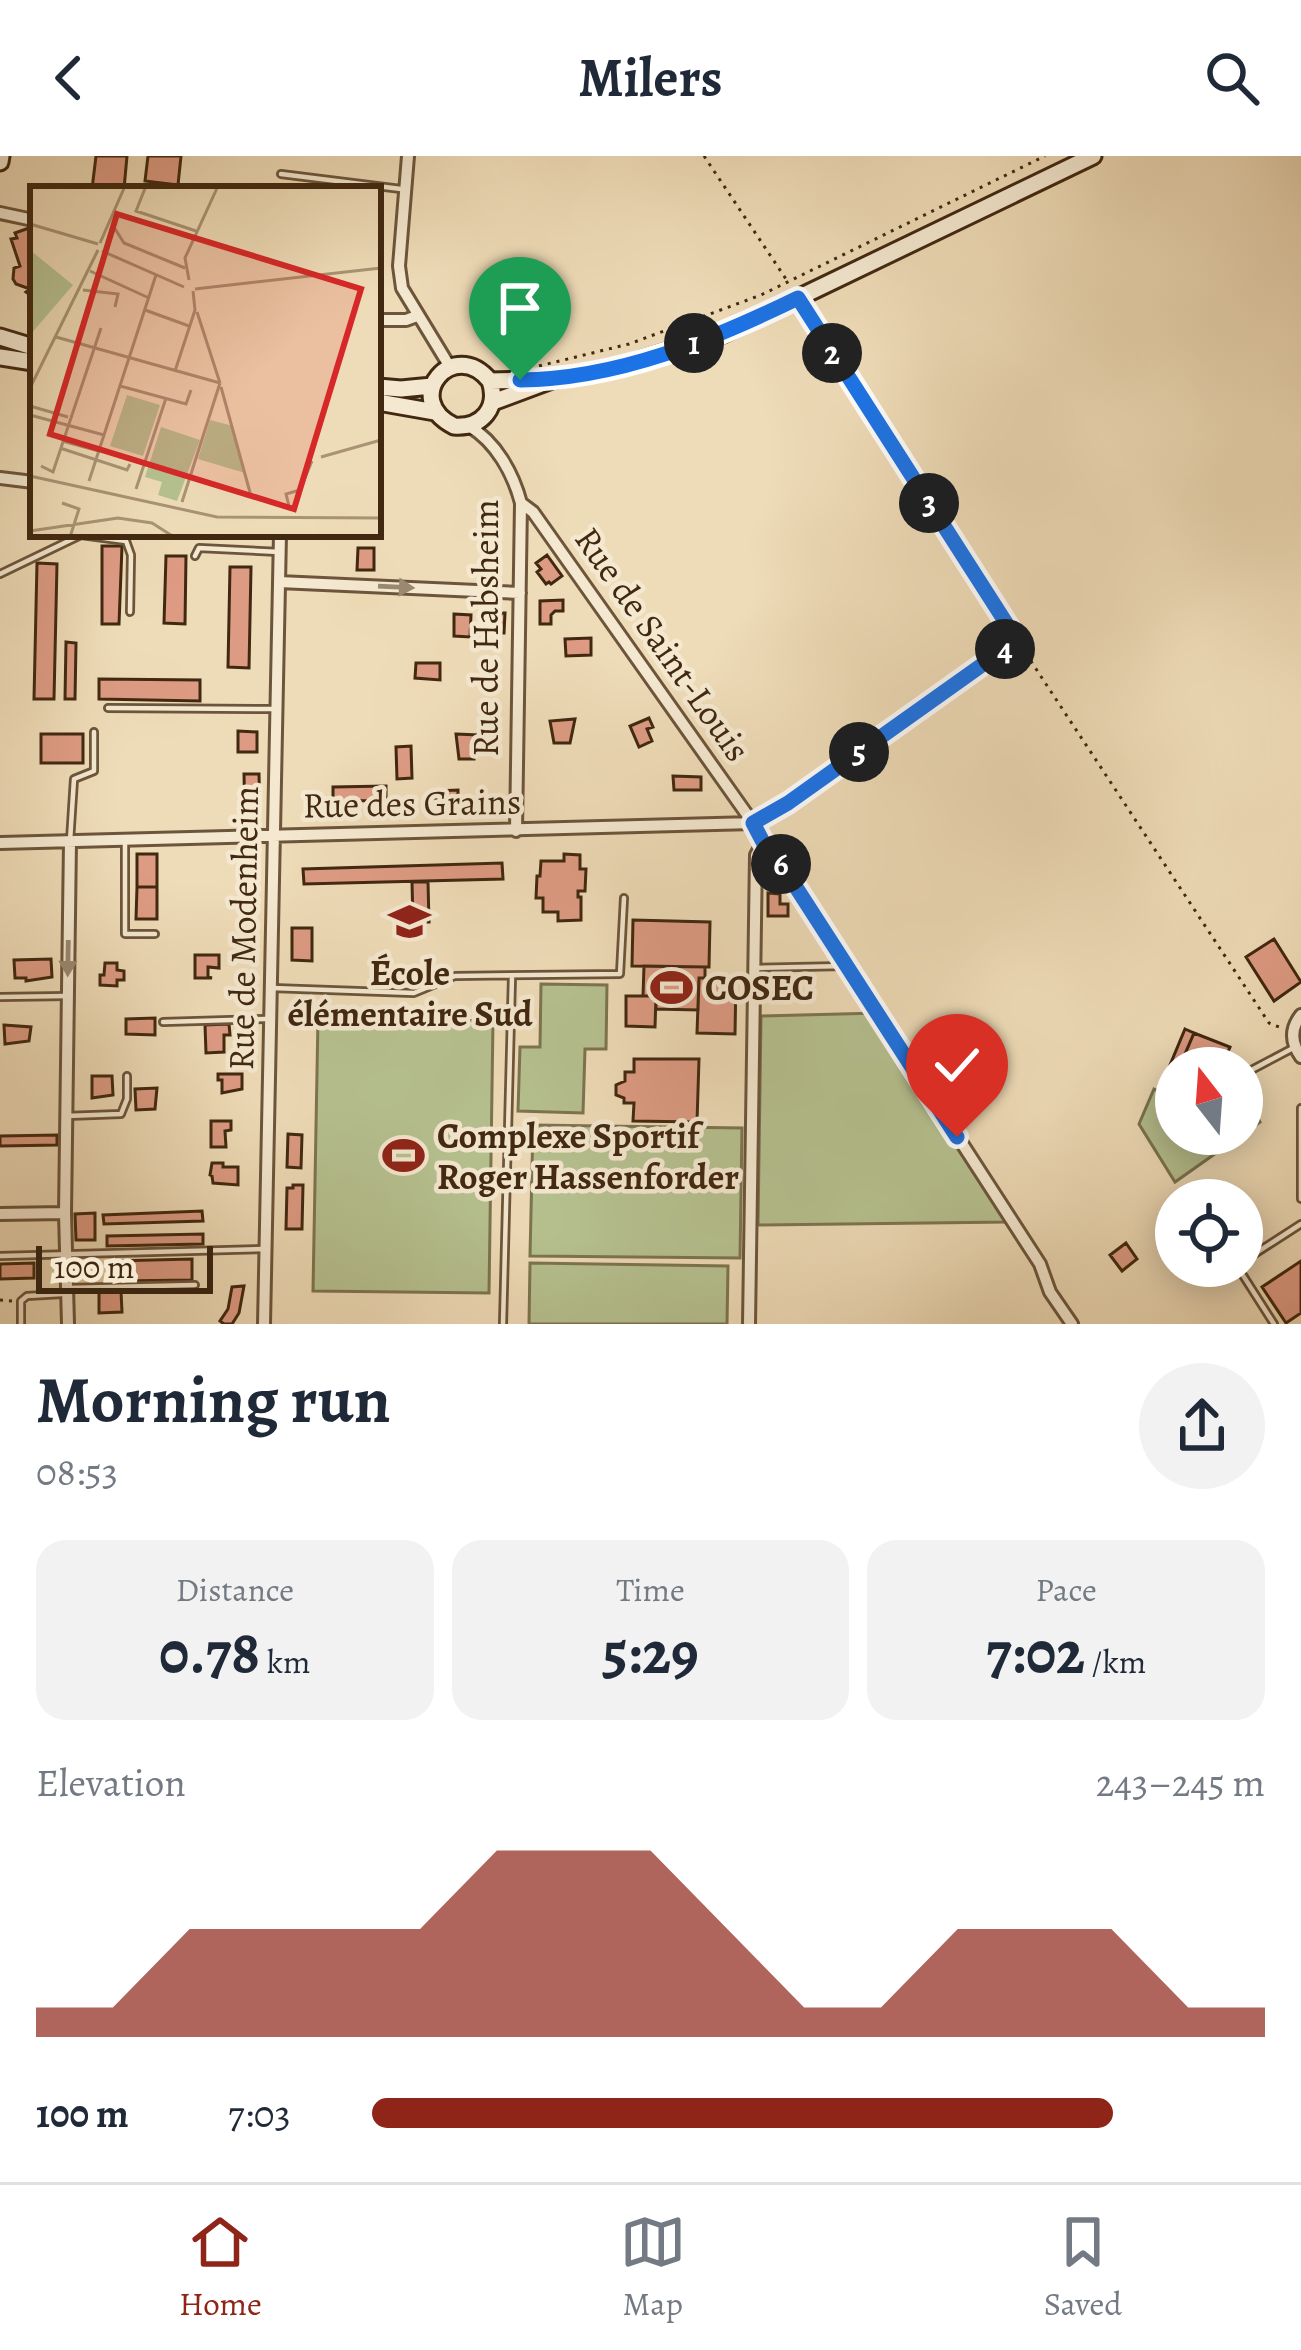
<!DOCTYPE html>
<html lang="en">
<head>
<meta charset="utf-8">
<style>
  :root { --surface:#fff; --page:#f2f2f3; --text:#1f2937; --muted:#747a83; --line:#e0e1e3; --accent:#8f2418 }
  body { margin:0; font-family:Alegreya,serif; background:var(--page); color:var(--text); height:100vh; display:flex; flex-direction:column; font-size:45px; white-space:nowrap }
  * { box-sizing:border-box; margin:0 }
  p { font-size:39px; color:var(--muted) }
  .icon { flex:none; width:66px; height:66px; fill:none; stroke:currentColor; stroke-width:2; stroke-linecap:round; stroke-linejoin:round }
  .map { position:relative; height:1168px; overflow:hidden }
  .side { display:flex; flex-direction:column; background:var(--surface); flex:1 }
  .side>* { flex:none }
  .needle { width:78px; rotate:343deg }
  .fabs { position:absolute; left:1155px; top:891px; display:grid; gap:24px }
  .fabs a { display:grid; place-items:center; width:108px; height:108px; border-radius:50%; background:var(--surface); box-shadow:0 6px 30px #0003; font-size:60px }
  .scale { position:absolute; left:36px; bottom:30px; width:177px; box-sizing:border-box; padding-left:12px; border:6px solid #412810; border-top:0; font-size:33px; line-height:42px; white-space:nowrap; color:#412810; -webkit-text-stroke:9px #f4e8d0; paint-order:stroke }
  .pin { position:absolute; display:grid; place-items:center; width:102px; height:102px; color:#fff; margin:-123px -51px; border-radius:50% 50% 50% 0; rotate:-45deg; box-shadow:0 0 12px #0007 }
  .pin .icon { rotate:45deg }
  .km { position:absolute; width:60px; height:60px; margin:-30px; border-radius:50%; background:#222; color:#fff; font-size:33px; line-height:60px; text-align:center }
  .round { display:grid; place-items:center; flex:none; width:126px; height:126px; border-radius:63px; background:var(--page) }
  .summary { display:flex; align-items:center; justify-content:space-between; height:204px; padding:0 36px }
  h1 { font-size:66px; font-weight:700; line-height:90px }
  .metrics { display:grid; grid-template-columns:repeat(3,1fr); gap:18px; height:204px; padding:12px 36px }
  .metrics div { display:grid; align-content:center; border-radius:30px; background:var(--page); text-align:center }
  .metrics b { font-size:60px; font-weight:700 }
  .metrics small { font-size:33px; font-weight:400 }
  .metrics p { font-size:33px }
  .chart { height:336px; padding:24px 36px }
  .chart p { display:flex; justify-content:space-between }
  .chart svg { width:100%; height:216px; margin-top:12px; fill:var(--accent); opacity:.7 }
  ul { padding:0 36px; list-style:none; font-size:39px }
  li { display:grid; grid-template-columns:192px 144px 1fr; align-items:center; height:90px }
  li i { height:30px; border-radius:15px; background:var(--accent) }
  header { display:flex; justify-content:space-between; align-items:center; height:156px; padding:0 36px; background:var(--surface); font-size:54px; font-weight:700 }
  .tabs { display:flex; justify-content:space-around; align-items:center; height:168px; border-top:3px solid var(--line); background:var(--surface); font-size:33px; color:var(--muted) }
  .tabs a { display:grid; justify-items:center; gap:6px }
  .tabs .selected { color:var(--accent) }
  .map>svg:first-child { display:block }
</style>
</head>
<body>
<header><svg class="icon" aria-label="back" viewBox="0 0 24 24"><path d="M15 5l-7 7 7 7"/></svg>Milers<svg class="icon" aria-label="search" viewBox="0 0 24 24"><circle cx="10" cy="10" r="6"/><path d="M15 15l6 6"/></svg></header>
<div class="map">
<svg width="1301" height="1168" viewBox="0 0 1301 1168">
  <rect width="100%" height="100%" fill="#eedbb7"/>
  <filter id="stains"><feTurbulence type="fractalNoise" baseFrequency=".00167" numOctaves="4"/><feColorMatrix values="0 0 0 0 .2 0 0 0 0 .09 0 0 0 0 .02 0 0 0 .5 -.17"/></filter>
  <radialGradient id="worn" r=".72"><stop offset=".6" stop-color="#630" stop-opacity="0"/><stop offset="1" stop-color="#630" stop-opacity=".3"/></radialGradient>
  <path fill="#b6c190" stroke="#7c7450" stroke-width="3" d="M541 828 607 829 606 893H585L583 957 518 955 520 891H540Z
    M879 857 1007 1066 758 1069 761 860Z
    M318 862 493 865 489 1137 313 1135Z
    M1154 933 1176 943V978H1242V935L1260 966 1175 1026 1139 968Z
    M533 969 742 972 740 1102 530 1100Z
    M530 1107 728 1110 727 1168H529Z"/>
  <path fill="#dd9b83" stroke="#412810" stroke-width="3" d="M96 0H127L124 33H92Z
    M148 0H181L178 29 145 25Z
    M29 72 33 75V141L26 136 30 133 16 128 13 123 14 112 20 110 11 83 17 82 15 77Z
    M102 390H122L119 468H102Z
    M358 392H374V414H357Z
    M547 399 562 420 551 428 549 426 546 428 537 416 541 413 536 407Z
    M166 400H186L185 468 164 467Z
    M37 407 57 408 54 543H34Z
    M230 411H251L249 512 228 511Z
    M563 444V455H555L551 459V468H540V445Z
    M487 457H505L504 477H485Z
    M454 458 471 459 470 481 454 480Z
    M591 482V499L566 500 565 483Z
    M66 486 76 487 75 543H65Z
    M416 507H440V524L415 522Z
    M99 523 200 524V545L99 543Z
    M649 562 653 571 647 573 652 585 639 591 630 570Z
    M575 563 570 587H554L550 565Z
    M238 575 257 576V596H238Z
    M41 578H83V607H41Z
    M456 578 478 579V587H474V603H459Z
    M411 590 412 622 397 623 396 591Z
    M244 618H259L260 667H245Z
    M673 620 701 621V634H674Z
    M386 630V661L375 659V645L333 644V631Z
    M458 634V653L436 652V635Z
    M137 698H157V731H137Z
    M564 698 580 699V713H586L585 735H578V741H581V764L558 765V756H543V742H536L537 720H540L541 705H564Z
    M502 707 503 723 304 728 303 713Z
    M412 726H428L429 766H413Z
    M137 731H157V763H136Z
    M768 737 780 738V748H788V760H768Z
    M633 764 710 766 709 811 632 810Z
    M292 772H312V805L292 804Z
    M1274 783 1301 826 1274 845 1246 801Z
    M195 799H219V812L208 811V821L212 822H195Z
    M51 803 52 821 26 825V822H15L14 804Z
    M105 807H117V814L124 815V824H117V830L100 829V819H104Z
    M644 810 705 811V822H699L698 854 656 853V840H643Z
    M699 822H736L735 878 697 877Z
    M626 840H656L655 871 626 870Z
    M155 862V879L126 878V863Z
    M229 868 230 879H224V896L206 897 205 869Z
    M4 869 31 871 29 885 5 888Z
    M1185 873 1194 877 1179 912H1176V940L1160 933Z
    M1194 877 1230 891 1221 912H1179Z
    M634 903H699L697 966 633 965 634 947H624V942L616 939V929L625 925V916H634Z
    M218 918H242V933L222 937V924H218Z
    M92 920H112L113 939 92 942Z
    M157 932 155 953 136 954 135 933Z
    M211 965H231V974L225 975 226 991H211Z
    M288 978 302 979 301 1012 287 1011Z
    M57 979V989L0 990V980Z
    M212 1007H223V1011H238V1029L213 1027 212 1020 210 1019Z
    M293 1029H303L302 1073H286L287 1032H293Z
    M202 1055 203 1065 104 1068 103 1059Z
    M95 1057V1084H76L75 1058Z
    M203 1078V1088L107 1090V1080Z
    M1126 1087 1137 1103 1122 1115 1110 1099Z
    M192 1103V1124L114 1125 113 1105Z
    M1301 1105V1157L1286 1167 1262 1131Z
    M34 1107V1122L0 1123V1108Z
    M244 1130 239 1157 232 1168H224L220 1165 228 1153 232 1131Z
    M121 1135 122 1156 99 1157V1136Z"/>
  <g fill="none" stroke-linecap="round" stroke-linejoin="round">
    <defs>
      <path id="service" d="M281 18 401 33
        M195 400 199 392 280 396
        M0 418 81 379 126 385 131 399 130 456
        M108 552 272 553
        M125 684V778H155
        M70 685 74 623 94 615V576
        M755 812 845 810
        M272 832 414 837 455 820 620 818 624 742
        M0 841 68 840
        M163 866 266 863
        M1242 919 1295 891
        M1301 952V1043
        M66 960 121 958 127 943V920
        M0 1100 266 1093
        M1242 1106 1301 1068
        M1237 1110 1274 1168
        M67 1132 195 1129
        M21 1168V1145L27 1140 62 1138
        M503 1168 512 820"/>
      <path id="minor" d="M408 0 399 110 402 132 450 211
        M0 57 33 64
        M378 164H406L417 160
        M469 270C496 286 513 317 521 347L516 675
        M0 322 33 326
        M521 347 533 356 753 667 763 686 756 699 749 1168
        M279 426 520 437
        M763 686 772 694 1040 1108 1050 1136 1072 1168
        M0 687 753 667
        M1301 859C1290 873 1291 887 1301 901
        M0 1058 65 1057
        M68 1168 65 1057 70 685
        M264 1168 280 378"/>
      <path id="secondary" d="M0 6 1 0
        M0 181 33 191
        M0 201 33 206
        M490 225C499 252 482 272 454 270 400 243 454 180 490 225L537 224
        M378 231 401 233 432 230
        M378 246 435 256
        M493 246 552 224 625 209 723 178 1093 0"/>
    </defs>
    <use href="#service" stroke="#6c553a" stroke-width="10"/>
    <use href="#minor" stroke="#6c553a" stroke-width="16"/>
    <use href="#secondary" stroke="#412810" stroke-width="21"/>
    <path stroke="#412810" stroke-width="3" stroke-dasharray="3 6" stroke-linecap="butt" d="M704 0 786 123
      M804 152 1016 482
      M539 210 629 188 761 139 1045 0
      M765 661 1017 484 1269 867 1284 873
      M0 1144 13 1145"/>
    <use href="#service" stroke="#f4e8d0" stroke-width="4.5"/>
    <use href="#minor" stroke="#f4e8d0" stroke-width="10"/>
    <use href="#secondary" stroke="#f4e8d0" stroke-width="15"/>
  </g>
  <defs><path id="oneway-solid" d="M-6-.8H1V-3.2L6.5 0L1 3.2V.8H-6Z" transform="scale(3)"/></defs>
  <g fill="#9a8870">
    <use href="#oneway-solid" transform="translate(396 431) rotate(3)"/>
    <use href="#oneway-solid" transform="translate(68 802) rotate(91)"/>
  </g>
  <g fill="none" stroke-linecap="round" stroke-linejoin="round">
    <defs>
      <path id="route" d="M520 224C618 223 712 184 798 142L1017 484 788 647 753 667 763 686 772 694 957 981"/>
    </defs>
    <use href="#route" stroke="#fff" stroke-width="24"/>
    <use href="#route" stroke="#1a73e8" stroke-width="15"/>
  </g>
  <defs>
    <symbol id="school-bare" viewBox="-9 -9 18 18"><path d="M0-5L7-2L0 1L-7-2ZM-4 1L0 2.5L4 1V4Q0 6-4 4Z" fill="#8f2418" stroke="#f4e8d0" stroke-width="2.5" paint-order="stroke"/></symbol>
    <symbol id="stadium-bare" viewBox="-9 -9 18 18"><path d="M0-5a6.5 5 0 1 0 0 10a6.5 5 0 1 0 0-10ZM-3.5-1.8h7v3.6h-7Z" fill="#8f2418" stroke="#f4e8d0" stroke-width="2.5" paint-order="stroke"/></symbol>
  </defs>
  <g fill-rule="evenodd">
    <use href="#school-bare" x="380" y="736" width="59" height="59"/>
    <use href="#stadium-bare" x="642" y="802" width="59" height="59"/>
    <use href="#stadium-bare" x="374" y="970" width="59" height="59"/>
  </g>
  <g text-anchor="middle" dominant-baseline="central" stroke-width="9" stroke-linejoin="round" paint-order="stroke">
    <g font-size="36" fill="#412810" stroke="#f4e8d0">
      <text transform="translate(485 472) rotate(-90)">Rue de Habsheim</text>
      <text transform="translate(663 488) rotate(55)">Rue de Saint-Louis</text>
      <text transform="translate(412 647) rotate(-1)">Rue des Grains</text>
      <text transform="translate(243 772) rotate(-89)">Rue de Modenheim</text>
    </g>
    <g font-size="36" font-weight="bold" fill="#412810" stroke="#f4e8d0" text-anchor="start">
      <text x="410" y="816" text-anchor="middle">École<tspan x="410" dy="41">élémentaire Sud</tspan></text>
      <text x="705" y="831">COSEC</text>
      <text x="437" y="979">Complexe Sportif<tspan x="437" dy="41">Roger Hassenforder</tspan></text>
    </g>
  </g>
  <g transform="translate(30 30)">
    <rect width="351" height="351" fill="#eedbb7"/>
    <path d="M0 64 43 99 0 149ZM97 209 130 219 113 270 80 260ZM180 234 203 240 215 287 168 273ZM131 241 170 254 147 315 128 309 132 296 115 291Z" fill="#b6c190"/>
    <path fill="none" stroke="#a99374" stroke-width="3" d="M116 0 106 25 166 45M0 38 68 58M82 38 94 57 155 82M70 57 95 0M72 65 154 101M60 85 119 112M159 94 155 72 188 0M165 103 351 82M53 104 88 108 85 121M115 124 159 140M167 126 190 197M26 151 190 197M145 185 165 124 163 105M90 200 156 218 161 204M191 201 221 310M0 202 68 64M0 220 38 231M0 229 74 249M32 255 69 265M30 262 97 284 100 278M291 271 351 254M11 280 23 286 71 142M0 290 187 331 351 332M59 295 126 89M106 303 136 212M152 316 190 197M32 317 49 323 40 351M260 324 256 308 270 304 282 275M0 345 88 332 122 337 144 351"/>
    <path fill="#d62828" fill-opacity="0.15" stroke="#d62828" stroke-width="6" d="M87 28 331 103 264 323 20 248Z"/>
    <rect width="351" height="351" fill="none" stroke="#412810" stroke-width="6"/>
  </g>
  <rect width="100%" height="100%" filter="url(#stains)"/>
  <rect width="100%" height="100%" fill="url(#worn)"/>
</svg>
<div class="fabs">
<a><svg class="needle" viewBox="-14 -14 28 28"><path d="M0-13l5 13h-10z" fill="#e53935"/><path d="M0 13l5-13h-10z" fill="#747a83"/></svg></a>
<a><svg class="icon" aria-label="locate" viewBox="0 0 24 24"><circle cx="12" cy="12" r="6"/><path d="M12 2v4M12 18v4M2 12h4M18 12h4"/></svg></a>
</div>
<div class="scale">100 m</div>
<div class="pin" style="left:520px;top:224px;background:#1e9e55"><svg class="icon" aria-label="arrive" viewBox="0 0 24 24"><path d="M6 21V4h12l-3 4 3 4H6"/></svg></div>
<div class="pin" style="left:957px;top:981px;background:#d93025"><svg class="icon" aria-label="check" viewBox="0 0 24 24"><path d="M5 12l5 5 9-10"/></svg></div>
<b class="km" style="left:694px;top:187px">1</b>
<b class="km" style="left:832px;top:197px">2</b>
<b class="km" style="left:929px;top:347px">3</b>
<b class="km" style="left:1005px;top:493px">4</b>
<b class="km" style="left:859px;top:596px">5</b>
<b class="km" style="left:781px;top:708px">6</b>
</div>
<section class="side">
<div class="summary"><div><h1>Morning run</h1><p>08:53</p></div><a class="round"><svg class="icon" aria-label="share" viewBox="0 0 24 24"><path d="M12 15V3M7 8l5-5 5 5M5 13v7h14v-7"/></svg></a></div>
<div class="metrics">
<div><p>Distance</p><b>0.78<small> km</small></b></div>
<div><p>Time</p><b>5:29</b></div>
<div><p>Pace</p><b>7:02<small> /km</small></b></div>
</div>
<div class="chart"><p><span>Elevation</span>243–245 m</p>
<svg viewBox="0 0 160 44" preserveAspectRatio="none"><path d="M0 44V38L10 38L20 22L30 22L40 22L50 22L60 6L70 6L80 6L90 22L100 38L110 38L120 22L130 22L140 22L150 38L160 38V44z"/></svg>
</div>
<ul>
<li><b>100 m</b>7:03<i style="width:83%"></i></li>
</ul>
</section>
<nav class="tabs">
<a class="selected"><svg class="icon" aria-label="home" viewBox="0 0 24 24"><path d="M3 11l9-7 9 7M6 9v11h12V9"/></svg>Home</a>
<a><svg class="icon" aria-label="map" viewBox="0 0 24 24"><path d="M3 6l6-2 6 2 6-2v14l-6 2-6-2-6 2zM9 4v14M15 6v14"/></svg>Map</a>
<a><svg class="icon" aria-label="saved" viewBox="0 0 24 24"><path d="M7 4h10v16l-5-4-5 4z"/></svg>Saved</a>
</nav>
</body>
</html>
